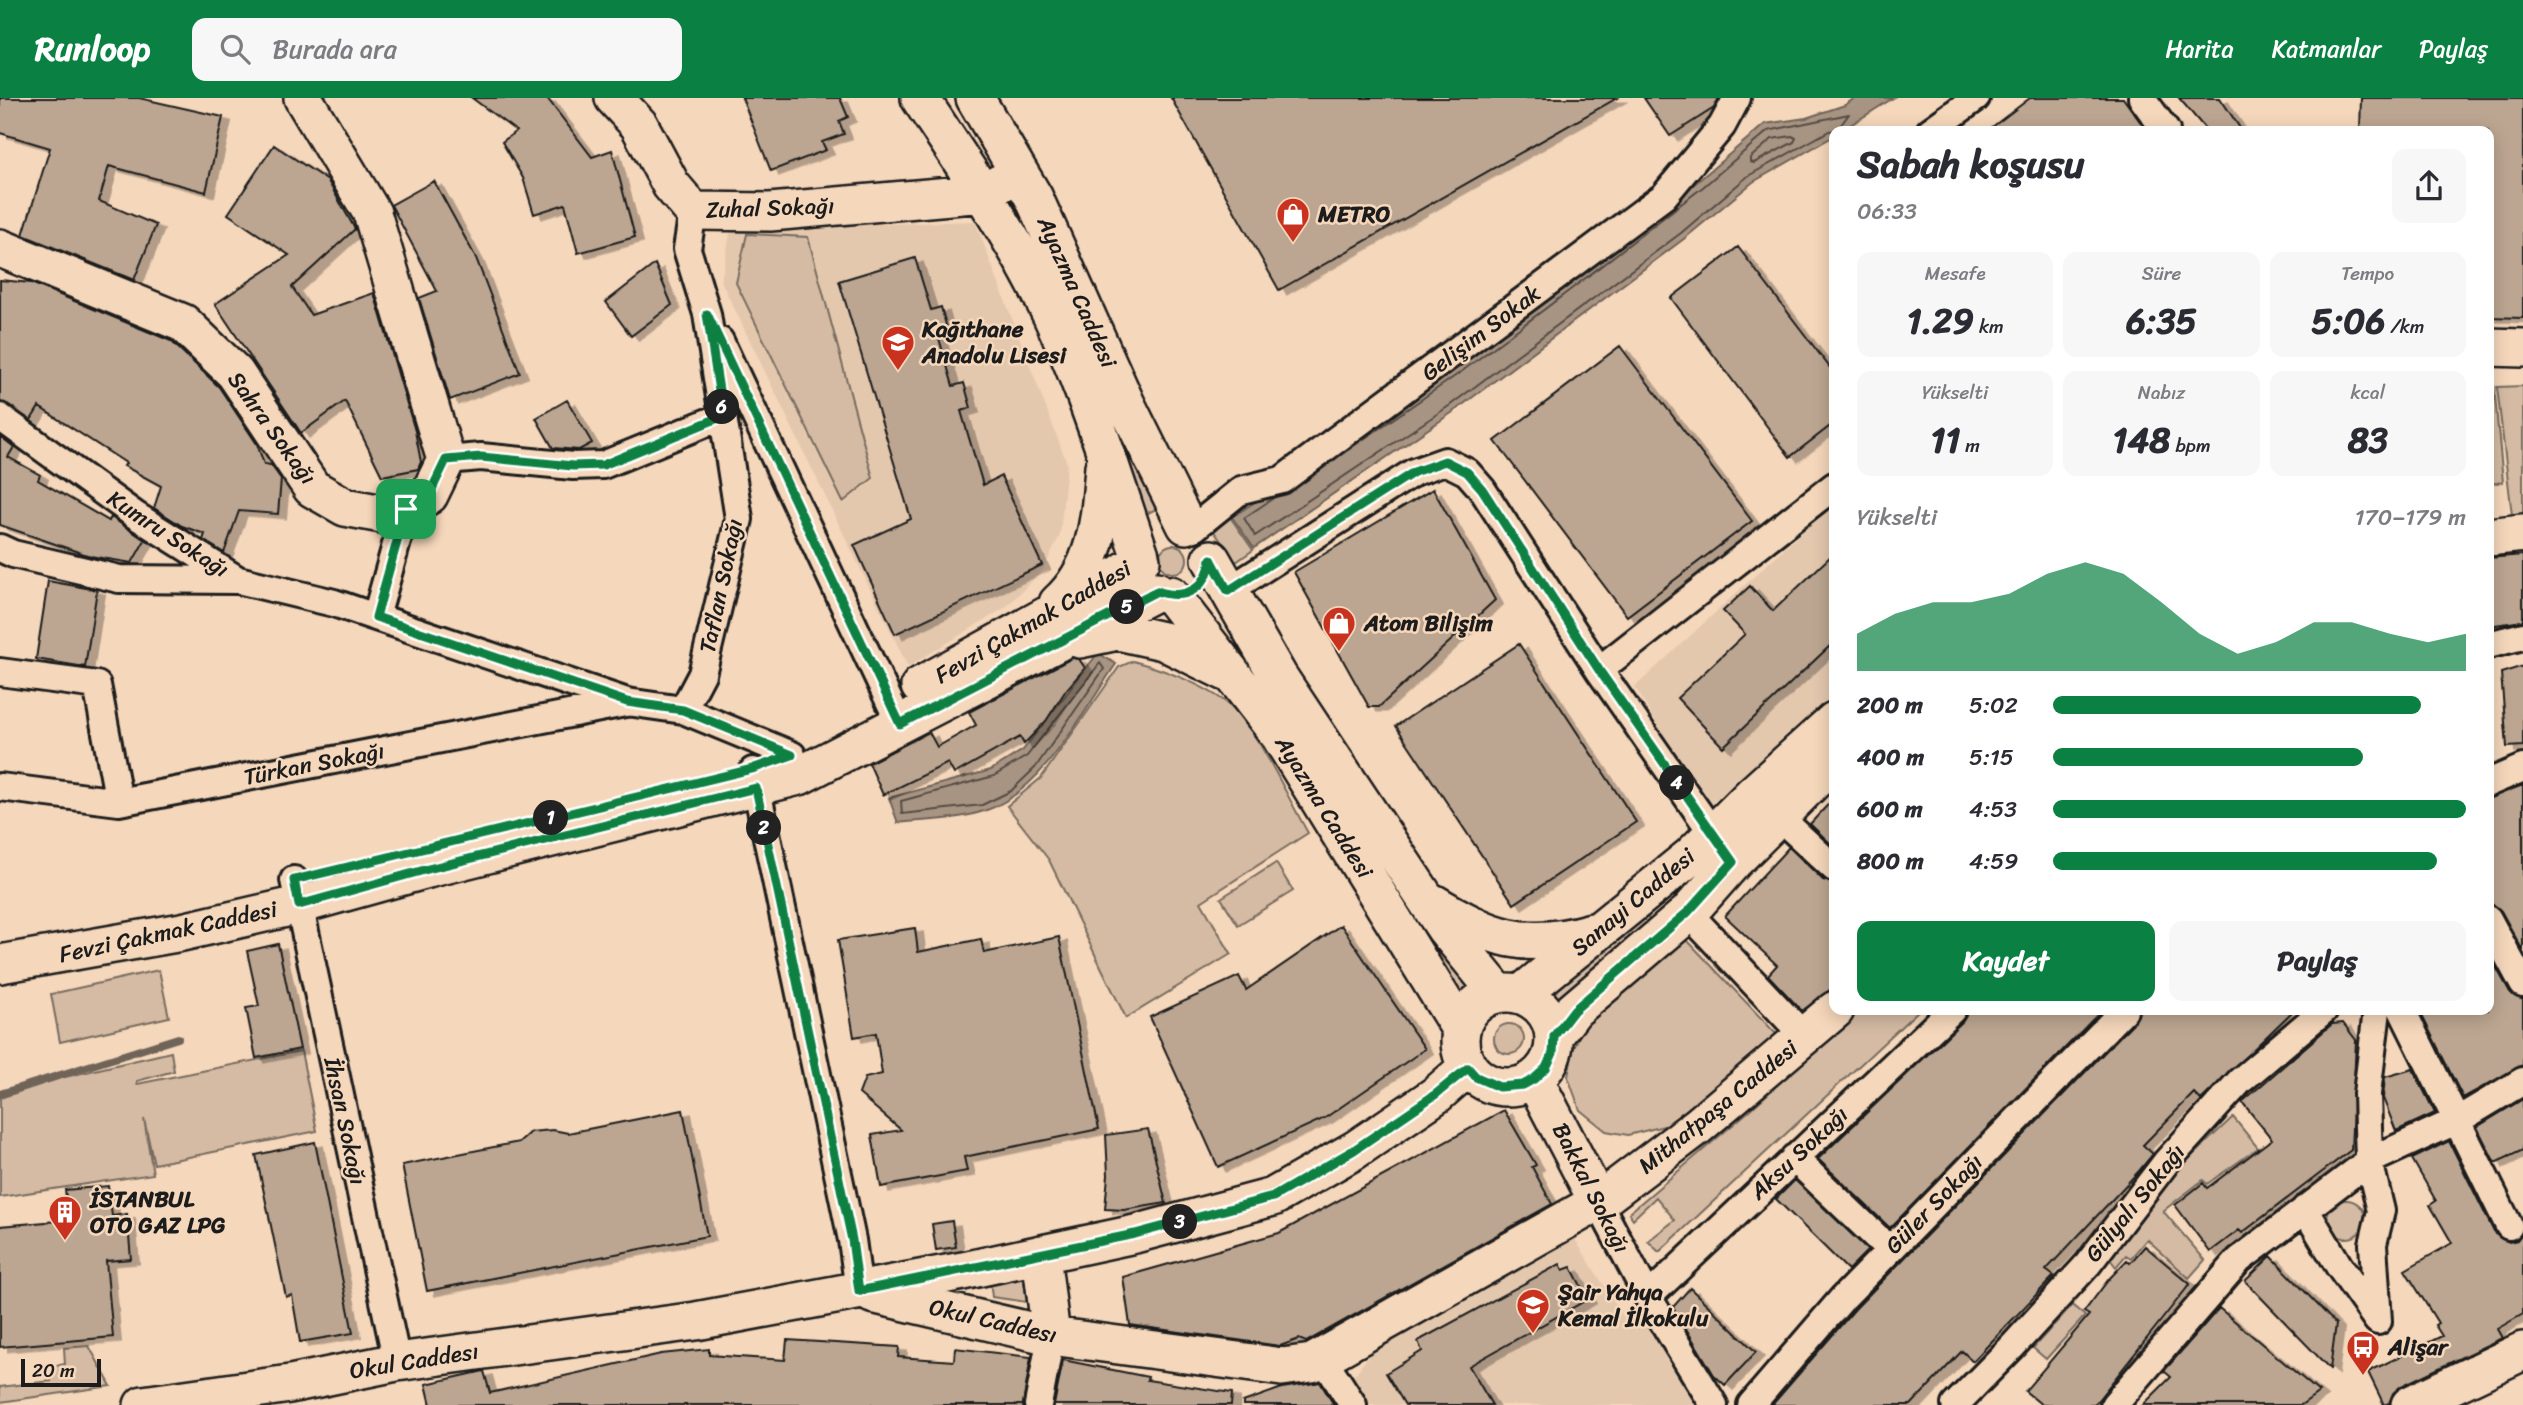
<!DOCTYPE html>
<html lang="tr">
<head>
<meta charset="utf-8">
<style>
  :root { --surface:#fff; --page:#f7f7f7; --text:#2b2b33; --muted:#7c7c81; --accent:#0b8043 }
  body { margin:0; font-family:Sriracha,sans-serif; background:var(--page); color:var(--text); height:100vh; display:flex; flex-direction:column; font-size:26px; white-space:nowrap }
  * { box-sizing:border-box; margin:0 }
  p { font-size:23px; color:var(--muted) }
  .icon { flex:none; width:38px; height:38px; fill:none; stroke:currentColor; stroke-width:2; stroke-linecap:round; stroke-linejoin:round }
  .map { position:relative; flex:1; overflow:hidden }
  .drawer { position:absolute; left:1829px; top:28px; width:665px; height:889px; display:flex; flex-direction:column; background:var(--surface); border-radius:14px; box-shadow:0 4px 18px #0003 }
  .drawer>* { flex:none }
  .scale { position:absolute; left:21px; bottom:18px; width:80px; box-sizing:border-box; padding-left:7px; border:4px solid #1c1c1c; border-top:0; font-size:19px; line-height:24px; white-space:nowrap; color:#1c1c1c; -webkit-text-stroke:5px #f5d7bb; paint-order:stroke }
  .pin { position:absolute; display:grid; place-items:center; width:60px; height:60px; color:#fff; margin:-30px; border-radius:14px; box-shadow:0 4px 10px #0006 }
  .km { position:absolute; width:35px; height:35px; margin:-18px; border-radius:50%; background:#222; color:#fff; font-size:19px; line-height:35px; text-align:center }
  .round { display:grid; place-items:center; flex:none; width:74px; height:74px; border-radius:14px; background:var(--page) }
  .headline { display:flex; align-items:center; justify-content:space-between; height:119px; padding:0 28px }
  h1 { font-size:38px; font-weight:700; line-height:52px }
  .metrics { display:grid; grid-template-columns:repeat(3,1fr); gap:10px; height:119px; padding:7px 28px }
  .metrics div { display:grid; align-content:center; border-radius:14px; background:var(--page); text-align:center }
  .metrics b { font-size:35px; font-weight:700 }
  .metrics small { font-size:19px; font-weight:400 }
  .metrics p { font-size:19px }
  .chart { height:196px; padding:14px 28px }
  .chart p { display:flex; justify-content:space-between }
  .chart svg { width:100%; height:126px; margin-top:7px; fill:var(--accent); opacity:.7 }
  .action { display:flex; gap:14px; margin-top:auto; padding:14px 28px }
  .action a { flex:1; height:80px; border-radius:14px; background:var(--accent); color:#fff; font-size:28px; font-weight:700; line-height:80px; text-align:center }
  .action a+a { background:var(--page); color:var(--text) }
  ul { padding:0 28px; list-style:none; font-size:23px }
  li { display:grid; grid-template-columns:112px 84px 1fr; align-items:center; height:52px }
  li i { height:18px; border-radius:9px; background:var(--accent) }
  header { display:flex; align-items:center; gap:42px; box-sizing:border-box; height:98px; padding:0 35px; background:var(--accent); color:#fff }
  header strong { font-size:33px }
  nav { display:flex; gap:38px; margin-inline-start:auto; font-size:24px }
  .search { width:490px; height:63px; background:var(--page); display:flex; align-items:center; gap:18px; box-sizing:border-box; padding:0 24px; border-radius:14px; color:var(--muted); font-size:26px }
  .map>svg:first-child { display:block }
</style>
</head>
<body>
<header>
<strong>Runloop</strong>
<div class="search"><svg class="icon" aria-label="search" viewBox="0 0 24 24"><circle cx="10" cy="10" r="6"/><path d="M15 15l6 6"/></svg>Burada ara</div>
<nav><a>Harita</a><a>Katmanlar</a><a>Paylaş</a></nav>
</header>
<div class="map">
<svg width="2523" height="1307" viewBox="0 0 2523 1307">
  <defs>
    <filter id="shadow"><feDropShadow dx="8" dy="4.5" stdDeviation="0" flood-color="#0004"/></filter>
  </defs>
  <rect width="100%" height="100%" fill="#f5d7bb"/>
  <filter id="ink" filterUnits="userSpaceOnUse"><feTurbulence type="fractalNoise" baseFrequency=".0143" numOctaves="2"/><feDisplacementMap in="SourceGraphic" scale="14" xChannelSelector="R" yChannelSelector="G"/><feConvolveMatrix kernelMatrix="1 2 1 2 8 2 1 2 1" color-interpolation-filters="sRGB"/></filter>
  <g filter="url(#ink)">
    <path fill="#e4c8ae" d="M975 123 1067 365 1060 437 1043 472 1006 509 908 569 721 183 731 131Z
      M1828 410 1834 417V599L1706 711 1635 589Z
      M1575 1141 1624 1220 1649 1210 1706 1307H1370L1354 1278 1371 1254Z"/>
    <path fill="#d5bba4" stroke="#786c60" stroke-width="2" d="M747 136 808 139 873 380 843 404 736 185Z
      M1100 285 1156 411 1142 418Z
      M2489 288H2494L2503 384 2489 386Z
      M2523 288V416L2512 417 2497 289Z
      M1230 419 1253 452 1236 464 1213 432Z
      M1159 461a14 14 0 1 1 28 0a14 14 0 1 1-28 0Z
      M1133 563C1166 572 1223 593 1243 621 1268 655 1287 698 1308 735L1201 804 1231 856 1126 920 1049 762 1007 708 1041 680 1119 569Z
      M1276 765 1293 793 1238 827 1221 800Z
      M1399 794 1476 895 1464 905Z
      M1644 814 1650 823 1641 834 1551 912 1538 898Z
      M1686 841 1779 939 1672 1026 1628 1037 1606 1033 1580 1012 1568 979 1572 955 1582 931Z
      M159 872 169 919 60 944 51 896Z
      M1859 912H1919L1659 1154 1648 1143 1675 1122 1656 1099 1633 1121 1629 1115 1749 1013Z
      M1494 941a15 15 0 1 1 30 0a15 15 0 1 1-30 0Z
      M301 953 317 1033 154 1066 144 1021 153 1076 0 1099V1000L61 980 171 954 174 973 137 983V986Z
      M2233 1019 2258 1050 2207 1086 2203 1082 2163 1113 2205 1162 2189 1180 2147 1141 2131 1160 2126 1157 2116 1169 2110 1161 2175 1074Z
      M2327 1121a19 19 0 1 1 38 0a19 19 0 1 1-38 0Z
      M1023 1176 1027 1204 992 1199 990 1182Z
      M2072 1207 2085 1218 2046 1261 2033 1250Z
      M89 1248 111 1288 0 1304V1289L51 1283 50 1269 65 1266 64 1250Z"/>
    <path fill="#a89482" stroke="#706459" stroke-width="2" d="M1855 0H1893L1841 33H1834V38L1753 84 1685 140 1453 314 1254 450 1232 419 1355 339 1565 186 1698 83 1765 26 1806 20 1845 7Z
      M1098 555 1116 566C1083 614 1042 695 984 713 957 722 926 722 898 725L889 700 991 672 1023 652Z"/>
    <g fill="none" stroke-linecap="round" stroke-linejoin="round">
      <path stroke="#544c45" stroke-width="2" d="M1792 38 1796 40 1794 44 1754 65 1750 64V60L1772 41Z
        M1275 399 1244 420 1255 438 1449 308 1681 135 1748 78 1829 33 1837 32 1849 16 1768 33 1703 89 1570 192 1461 274 1348 352
        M1100 565 1104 571 1035 670 1011 693 982 707 902 716 901 703 994 678 1027 658Z"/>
      <path stroke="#706459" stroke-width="8" d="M0 996 178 940"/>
    </g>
    <path fill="#bca691" stroke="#1c1c1c" stroke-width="2" filter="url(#shadow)" d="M0 0H139L223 19 206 94 109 68 99 103 156 127 134 182 23 137 50 50 0 35Z
      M472 0H547L592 59 612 52 635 139 578 155 565 106 534 116 523 80 502 44 516 33Z
      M742 0H840L848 19 839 23 844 36 822 44 826 52 771 73Z
      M1171 0H1617L1279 192Z
      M1644 0H1719L1714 10 1670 38Z
      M2030 0H2123L2147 33H1987Z
      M2179 0H2220L2242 33H2207Z
      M2361 0H2523V220L2488 219V33H2360Z
      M274 47 328 83 355 131 292 189 311 217 374 195 415 333 421 364 418 371 382 378 345 303 301 335 215 206 289 157 228 116Z
      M434 83 476 160 520 275 450 302 419 200 437 193 391 107Z
      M1738 149 1834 275V325L1790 359 1671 200Z
      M915 160 931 212 941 209 948 234 938 237 953 288 964 285 971 310 961 313 983 387 1001 378 1042 467 895 536 854 447 911 421 839 183Z
      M655 166 672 207 631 238 606 204Z
      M0 182 31 185 171 243 219 289 257 346 264 366 271 367 281 381 278 416 239 413 224 455 203 442 205 436 182 428 154 410 161 388 124 368 126 365 39 309 31 322 0 304Z
      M1620 248 1752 423 1627 518 1495 343Z
      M567 302 592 345 579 352 553 350 536 320Z
      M0 338 14 349 8 359 40 377 38 382 109 423 111 419 145 442 132 465 90 458 0 427Z
      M1433 391 1495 502 1379 609H1369L1294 474Z
      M1834 455V544L1723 649 1677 600 1745 536 1723 513 1750 488 1773 513Z
      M2523 457V523L2488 528V460Z
      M48 483 97 492 85 569 36 561Z
      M1519 546 1636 724 1514 806 1396 628Z
      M1072 560 1079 561 1085 570 1066 592 1046 623 1024 646 1020 639 954 676 948 665 883 697 869 665 929 634 937 649 976 627 969 614Z
      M2523 568V648L2507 649 2501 575Z
      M2523 687V853L2501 813 2488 805V700Z
      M1834 700V749L1810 726Z
      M1789 749 1823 782 1834 785V889L1802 913 1768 877 1777 867 1725 818Z
      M1341 827 1425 951 1325 1020 1218 1069 1150 919 1239 878 1246 892Z
      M915 830 918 854 981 841 984 855 1059 839 1099 1031 964 1059 967 1073 881 1089 872 1037 901 1032 859 996 865 980 882 976 876 935 854 939 838 842Z
      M278 846 300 951 256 960 246 910 259 908 247 853Z
      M2488 855 2510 894 2523 902V967L2463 1000 2419 912H2488Z
      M1968 912H2102L1890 1130 1818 1061 1963 923Z
      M2139 912H2294L2201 1002 2194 995 2143 1047 2153 1056 2139 1073 2046 1172 2054 1178 1973 1263 1962 1253 1911 1307H1772L1855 1211 2135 923Z
      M2343 925 2356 942 2351 1052 2242 1135 2239 1132 2210 1154 2175 1107 2203 1085 2207 1090 2272 1041 2242 1004 2332 926Z
      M2413 971 2435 1015 2396 1033 2383 1000 2385 979Z
      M2523 1001V1052L2495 1065 2477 1029Z
      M683 1012 707 1138 427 1193 402 1067 519 1044 530 1034 553 1032 568 1035Z
      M1504 1012 1536 1067 1532 1069 1552 1106 1306 1244 1299 1241 1280 1248 1130 1227 1123 1179 1279 1135Z
      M1148 1031 1166 1105 1124 1112 1105 1111 1108 1077 1106 1037Z
      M2449 1043 2495 1136 2509 1144 2517 1142 2523 1134V1216L2497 1231 2502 1240 2401 1288 2393 1295 2389 1305 2384 1307 2368 1274 2442 1238 2435 1227 2438 1225 2405 1172 2452 1145 2430 1107 2436 1103 2412 1061Z
      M315 1044 353 1235 300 1244 292 1197 286 1199 256 1057Z
      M1795 1082 1868 1152 1848 1172 1776 1101Z
      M108 1088 112 1118 127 1116 131 1161 106 1163 113 1239 0 1249V1128L69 1122 65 1092Z
      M952 1123 956 1149 936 1152 932 1126Z
      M2145 1148 2190 1186 2094 1307H2042L2025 1293 2089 1217 2084 1214 2109 1181 2127 1162 2130 1165Z
      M2271 1158 2336 1226 2330 1271 2245 1183Z
      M1560 1166 1563 1172 1571 1169 1588 1201 1469 1268 1492 1307H1405L1386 1275 1422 1253 1418 1243Z
      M1690 1190 1756 1254 1725 1287 1714 1277 1673 1209Z
      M2219 1210 2287 1267 2319 1294 2301 1307H2143L2171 1279 2164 1273Z
      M787 1242 899 1249 898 1259 954 1263 955 1250 1031 1259 1023 1307H431L426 1286 484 1273 490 1295 661 1256 709 1251V1257L785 1262Z
      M1063 1262 1148 1279 1147 1282 1232 1295 1231 1307H1054Z
      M1320 1284 1334 1307H1243V1304L1282 1290Z"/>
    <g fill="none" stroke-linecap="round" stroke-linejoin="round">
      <defs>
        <path id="street" d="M2142 0 2166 33
          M1930 33 1976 0
          M720 243 900 626
          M0 319 135 417 238 482 334 505 627 604 683 612 792 657
          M446 362 481 359 573 368 603 367 723 318
          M1194 430 1241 392 1282 382 1664 98 1722 28 1737 0
          M0 450 13 456 119 481 238 482
          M1228 493 1414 374 1445 363 1467 374 1482 391 1599 572 1723 750
          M376 519 406 411
          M2488 547 2523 538
          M1599 572 1834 388
          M0 574 97 587 119 704
          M683 612 702 576 739 421 707 216 687 151 693 113
          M753 673 852 1142 859 1193
          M2488 685 2523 670
          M0 689 119 704 625 605
          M1778 718 1834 770
          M294 782 397 1264
          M1688 815 1805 939
          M2488 821 2523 886
          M2377 912 2367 996 2369 1063 2381 1113 2373 1146 2378 1223
          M2402 912 2509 1128
          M1794 1060 1890 1152
          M1598 1104 1648 1199 1714 1307
          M2305 1111 2339 1168 2377 1222
          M1648 1199 1952 912
          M1323 1260 1353 1307
          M1038 1307 1051 1238
          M1751 1307 1843 1200 2124 912
          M1955 1307 2012 1249 2088 1166 2167 1063 2240 983 2324 912
          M2114 1307 2239 1162 2369 1063 2458 1022 2523 983"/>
        <path id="secondary" d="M614 0 639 27 671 87 693 113 770 114 984 95 1001 85
          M920 0C962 64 1005 126 1040 194 1083 277 1110 369 1140 457
          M975 0 1034 100 1126 306 1186 427
          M0 150 183 225 235 275 312 390 345 409 393 418 429 397 446 362 372 115 303 0
          M2488 249 2523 250
          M2488 439 2523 435
          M1211 461 1278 578 1445 830 1498 895
          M1171 497 1280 638 1461 932
          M1058 505C1098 469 1100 419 1104 369
          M1080 541 1118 533 1163 543 1226 574
          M920 588 1115 480 1141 462
          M1433 805C1491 840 1525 853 1592 834
          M0 866 182 834 299 807 428 771 799 678 1157 493
          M1460 942a47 47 0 1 1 94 0a47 47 0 1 1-94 0Z
          M1521 896 1691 758 1752 697 1834 623
          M1554 938 1574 912 1688 815 1733 764 1834 663
          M1534 981 1598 1104
          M1041 1156 1051 1238
          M872 1196 1051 1238 1282 1269 1312 1265 1598 1104 1698 1028 1835 912
          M143 1307 290 1286 397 1264 696 1223 963 1173 1135 1136 1273 1099 1355 1052 1436 997 1468 969
          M2410 1307 2523 1253"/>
      </defs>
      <use href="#street" stroke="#1c1c1c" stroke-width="32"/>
      <use href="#secondary" stroke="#1c1c1c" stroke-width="42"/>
      <use href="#street" stroke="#f5d7bb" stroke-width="26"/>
      <use href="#secondary" stroke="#f5d7bb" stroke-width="37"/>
    </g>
  </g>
  <g fill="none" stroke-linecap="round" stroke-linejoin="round" filter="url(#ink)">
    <defs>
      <path id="route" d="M707 216 900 626 1157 493C1185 503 1207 491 1211 461L1228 493 1414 374 1445 363 1467 374 1482 391 1599 572 1733 764 1688 814 1574 912 1554 938 1553 955 1546 970 1534 981 1523 987 1499 989 1476 979 1468 970 1436 996 1354 1052 1273 1099 1135 1136 859 1193 852 1142 756 690 428 771 299 807 294 782 752 671 792 657 683 612 627 604 376 519 406 411 429 397 446 362 481 359 573 368 603 367 723 318Z"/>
    </defs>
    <use href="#route" stroke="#fff" stroke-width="14"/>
    <use href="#route" stroke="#0b8043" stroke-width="9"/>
  </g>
  <defs>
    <symbol id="shop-pin" viewBox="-11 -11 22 30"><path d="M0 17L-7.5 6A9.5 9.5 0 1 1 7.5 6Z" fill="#c8321e" stroke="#f5d7bb"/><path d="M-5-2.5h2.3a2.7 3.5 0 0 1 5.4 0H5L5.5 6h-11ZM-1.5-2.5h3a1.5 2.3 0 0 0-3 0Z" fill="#fff"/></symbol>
    <symbol id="school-pin" viewBox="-11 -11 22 30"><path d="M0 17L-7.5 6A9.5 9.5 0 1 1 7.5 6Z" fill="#c8321e" stroke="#f5d7bb"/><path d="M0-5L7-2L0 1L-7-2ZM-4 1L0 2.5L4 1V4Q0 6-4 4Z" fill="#fff"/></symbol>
    <symbol id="building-pin" viewBox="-11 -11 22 30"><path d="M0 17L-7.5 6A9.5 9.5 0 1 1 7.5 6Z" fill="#c8321e" stroke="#f5d7bb"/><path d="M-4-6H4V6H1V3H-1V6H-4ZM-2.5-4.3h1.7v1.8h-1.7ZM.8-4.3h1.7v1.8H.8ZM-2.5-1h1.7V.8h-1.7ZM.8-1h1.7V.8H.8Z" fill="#fff"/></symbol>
    <symbol id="bus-pin" viewBox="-11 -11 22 30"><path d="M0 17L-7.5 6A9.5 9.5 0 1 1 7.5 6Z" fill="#c8321e" stroke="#f5d7bb"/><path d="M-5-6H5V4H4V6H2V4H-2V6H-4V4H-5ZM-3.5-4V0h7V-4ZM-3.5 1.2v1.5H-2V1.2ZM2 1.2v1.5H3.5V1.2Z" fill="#fff"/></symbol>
  </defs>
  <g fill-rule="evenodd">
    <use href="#shop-pin" x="1274" y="97" width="38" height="52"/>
    <use href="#school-pin" x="879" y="225" width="38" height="52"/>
    <use href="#shop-pin" x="1320" y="506" width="38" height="52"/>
    <use href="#building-pin" x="46" y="1095" width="38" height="52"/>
    <use href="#school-pin" x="1514" y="1188" width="38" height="52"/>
    <use href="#bus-pin" x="2344" y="1230" width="38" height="52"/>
  </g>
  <g text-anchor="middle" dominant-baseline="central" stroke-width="5" stroke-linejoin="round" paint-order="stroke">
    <g font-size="23" fill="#1c1c1c" stroke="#f5d7bb">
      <text transform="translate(770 110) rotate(-2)">Zuhal Sokağı</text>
      <text transform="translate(1077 194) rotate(66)">Ayazma Caddesi</text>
      <text transform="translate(1481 235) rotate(-37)">Gelişim Sokak</text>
      <text transform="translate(272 330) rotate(54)">Sahra Sokağı</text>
      <text transform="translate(168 436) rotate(33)">Kumru Sokağı</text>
      <text transform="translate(721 488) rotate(-78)">Taflan Sokağı</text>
      <text transform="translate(1033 524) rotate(-30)">Fevzi Çakmak Caddesi</text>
      <text transform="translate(314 666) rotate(-11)">Türkan Sokağı</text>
      <text transform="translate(1324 709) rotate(58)">Ayazma Caddesi</text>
      <text transform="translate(1633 804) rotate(-40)">Sanayi Caddesi</text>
      <text transform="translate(168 834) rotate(-12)">Fevzi Çakmak Caddesi</text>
      <text transform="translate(1718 1009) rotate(-39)">Mithatpaşa Caddesi</text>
      <text transform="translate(345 1023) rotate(78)">İhsan Sokağı</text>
      <text transform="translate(1799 1055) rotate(-43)">Aksu Sokağı</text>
      <text transform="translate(1591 1090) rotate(63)">Bakkal Sokağı</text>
      <text transform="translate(2135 1105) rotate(-51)">Gülyalı Sokağı</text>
      <text transform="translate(1934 1106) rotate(-46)">Güler Sokağı</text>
      <text transform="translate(993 1223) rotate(13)">Okul Caddesı</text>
      <text transform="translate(414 1263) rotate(-9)">Okul Caddesı</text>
    </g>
    <g font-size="23" font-weight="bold" fill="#1c1c1c" stroke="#f5d7bb" text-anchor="start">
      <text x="1318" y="116">METRO</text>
      <text x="922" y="231">Kağıthane<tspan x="922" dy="26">Anadolu Lisesi</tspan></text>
      <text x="1364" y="525">Atom Bilişim</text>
      <text x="90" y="1101">İSTANBUL<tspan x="90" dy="26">OTO GAZ LPG</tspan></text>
      <text x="1558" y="1194">Şair Yahya<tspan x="1558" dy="26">Kemal İlkokulu</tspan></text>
      <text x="2388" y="1249">Alişar</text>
    </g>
  </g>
</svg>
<div class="scale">20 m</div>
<div class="pin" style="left:406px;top:411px;background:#1e9e55"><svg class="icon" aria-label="arrive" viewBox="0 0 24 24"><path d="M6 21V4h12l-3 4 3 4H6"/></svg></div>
<b class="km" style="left:551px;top:720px">1</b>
<b class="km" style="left:764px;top:730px">2</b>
<b class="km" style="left:1180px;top:1124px">3</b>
<b class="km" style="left:1677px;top:685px">4</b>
<b class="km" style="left:1127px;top:509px">5</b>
<b class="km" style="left:722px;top:309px">6</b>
<section class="drawer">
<div class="headline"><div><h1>Sabah koşusu</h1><p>06:33</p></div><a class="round"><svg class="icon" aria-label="share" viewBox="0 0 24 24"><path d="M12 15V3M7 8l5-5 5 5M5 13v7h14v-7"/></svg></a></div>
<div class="metrics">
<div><p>Mesafe</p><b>1.29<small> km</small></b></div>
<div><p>Süre</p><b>6:35</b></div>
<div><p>Tempo</p><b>5:06<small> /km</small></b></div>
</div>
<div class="metrics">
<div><p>Yükselti</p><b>11<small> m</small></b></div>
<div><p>Nabız</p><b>148<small> bpm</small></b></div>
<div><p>kcal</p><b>83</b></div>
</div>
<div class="chart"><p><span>Yükselti</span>170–179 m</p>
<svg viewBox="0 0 160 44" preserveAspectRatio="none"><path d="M0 44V31L10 24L20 20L30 20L40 17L50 10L60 6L70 10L80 20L90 31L100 38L110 34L120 27L130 27L140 31L150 34L160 31V44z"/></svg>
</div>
<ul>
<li><b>200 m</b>5:02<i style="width:89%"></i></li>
<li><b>400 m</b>5:15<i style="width:75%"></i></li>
<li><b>600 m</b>4:53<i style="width:100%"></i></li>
<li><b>800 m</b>4:59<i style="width:93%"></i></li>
</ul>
<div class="action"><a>Kaydet</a><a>Paylaş</a></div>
</section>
</div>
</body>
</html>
